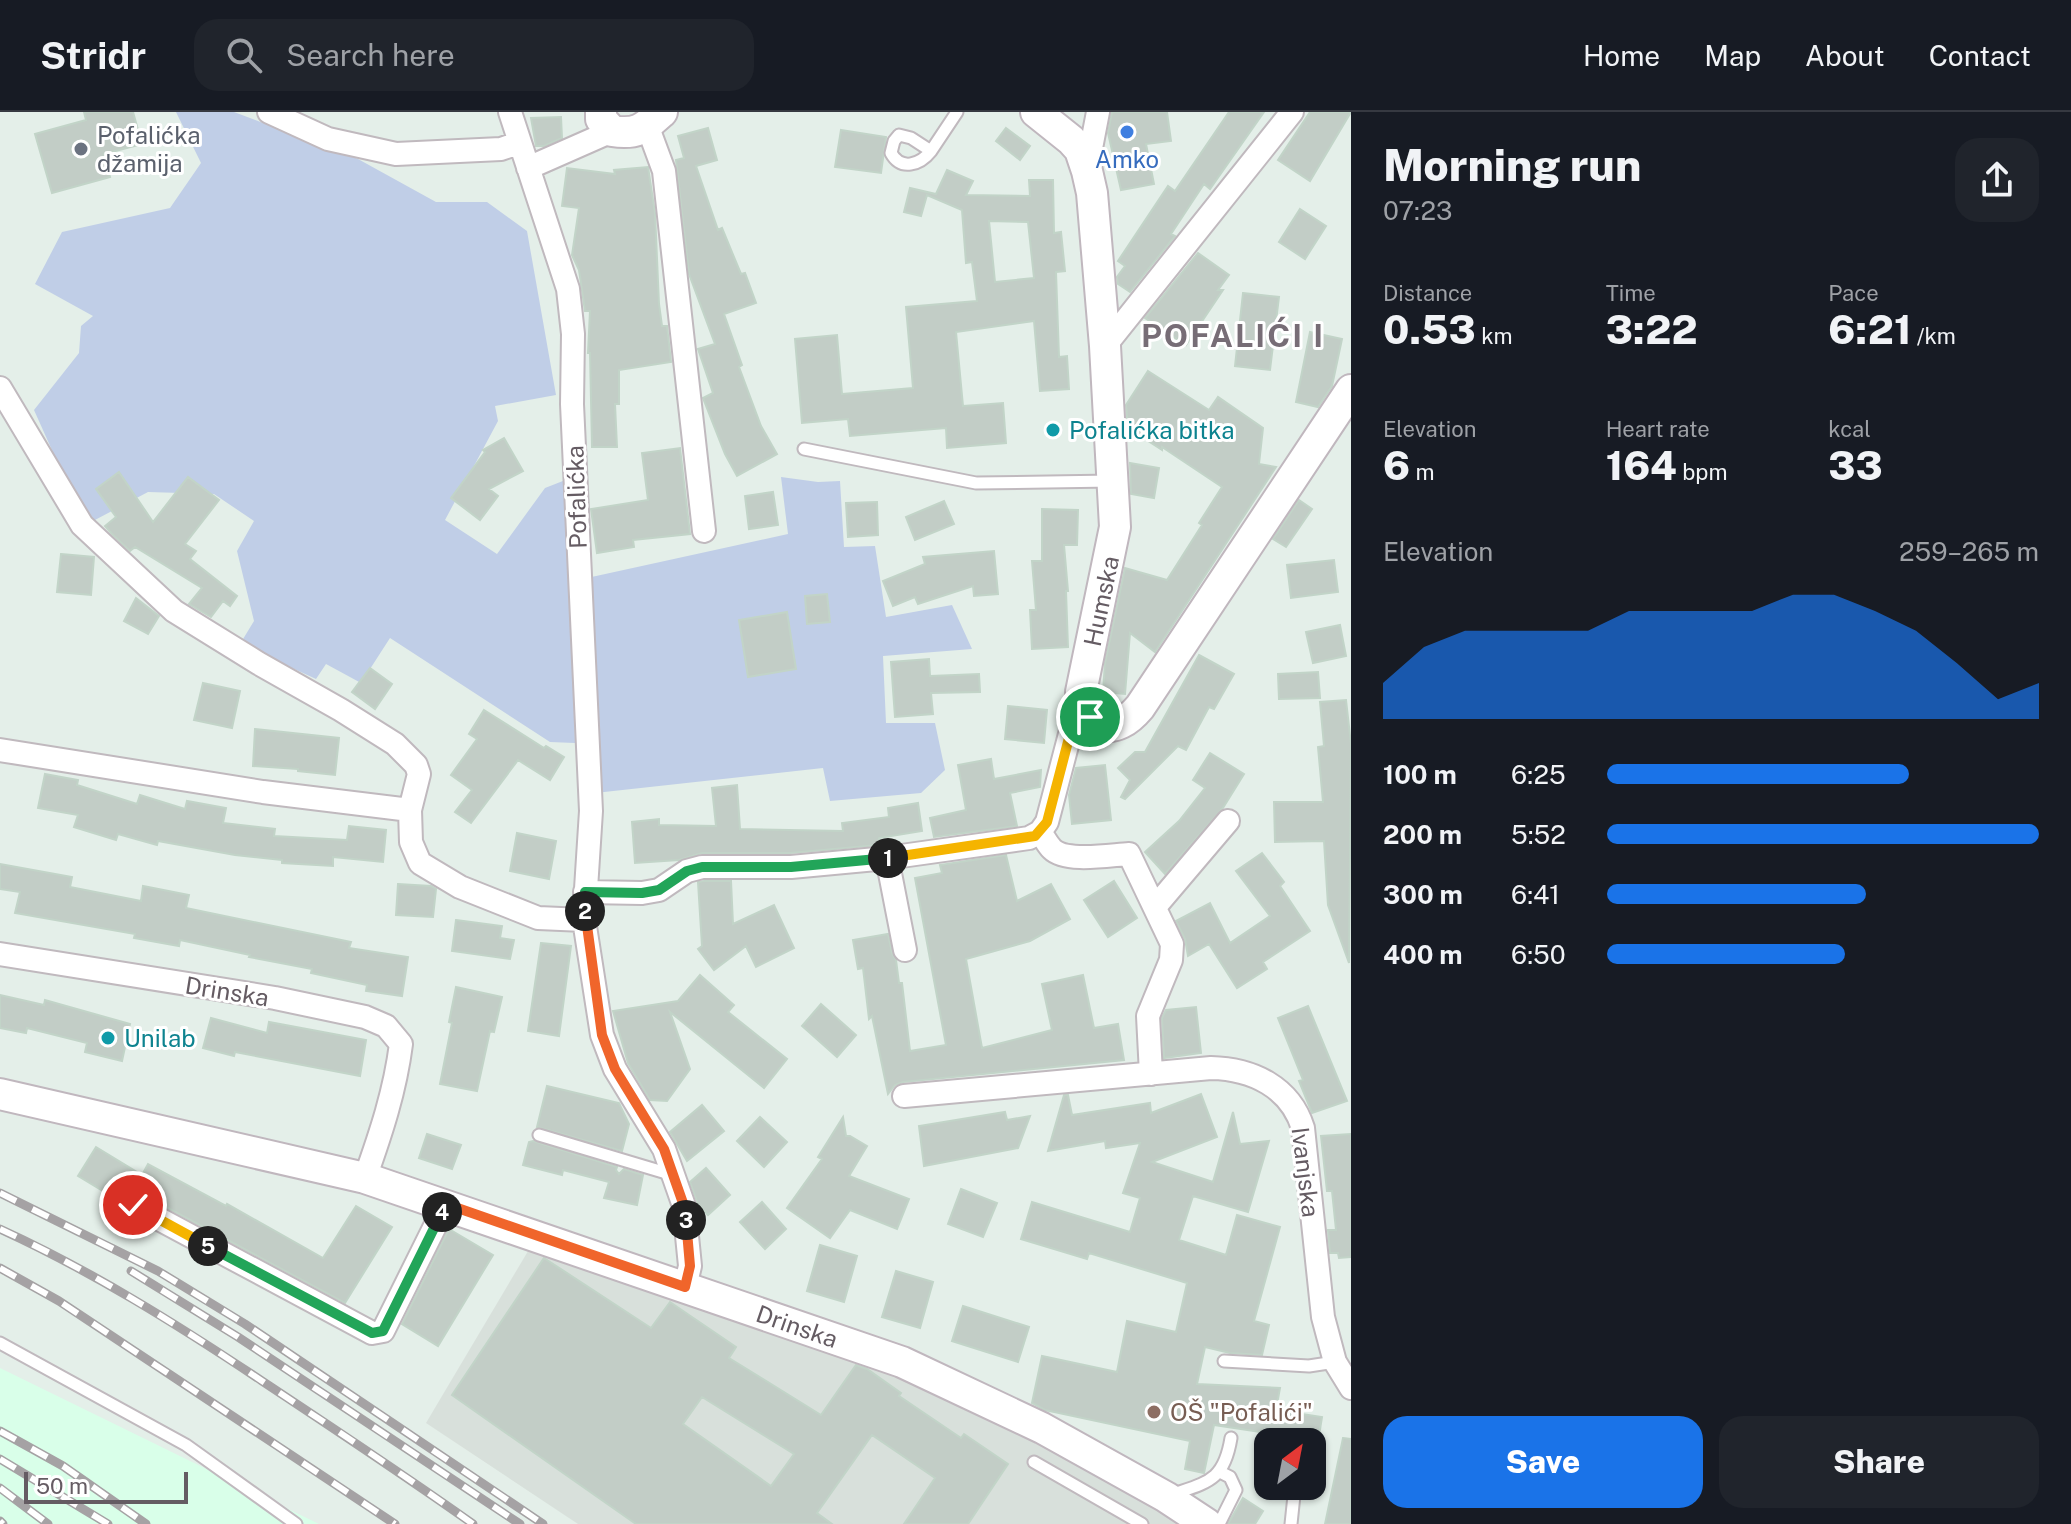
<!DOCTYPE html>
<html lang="en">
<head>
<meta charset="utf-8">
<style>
  :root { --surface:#171b24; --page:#20242c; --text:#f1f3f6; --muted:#9ea1a6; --line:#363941; --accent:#1a73e8 }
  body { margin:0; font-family:"Public Sans",sans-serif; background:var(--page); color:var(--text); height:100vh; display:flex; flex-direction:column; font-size:30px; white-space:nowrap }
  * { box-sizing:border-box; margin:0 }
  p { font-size:26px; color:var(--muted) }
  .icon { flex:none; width:44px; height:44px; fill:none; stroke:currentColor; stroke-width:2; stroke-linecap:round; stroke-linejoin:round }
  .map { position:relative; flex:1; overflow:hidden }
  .details { display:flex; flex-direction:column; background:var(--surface); width:720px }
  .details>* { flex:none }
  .needle { width:52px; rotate:32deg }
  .tools { position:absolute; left:1254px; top:1316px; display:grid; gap:16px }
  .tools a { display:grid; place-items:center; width:72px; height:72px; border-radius:16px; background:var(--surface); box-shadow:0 2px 6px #0004; font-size:40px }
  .scale { position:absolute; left:24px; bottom:20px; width:164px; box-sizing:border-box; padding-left:8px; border:4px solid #655c63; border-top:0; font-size:22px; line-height:28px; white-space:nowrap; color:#655c63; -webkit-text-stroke:6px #fff; paint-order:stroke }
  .pin { position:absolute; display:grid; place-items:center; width:68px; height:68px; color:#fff; margin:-34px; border:4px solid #fff; border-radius:50%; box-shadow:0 2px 8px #0007 }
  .km { position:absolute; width:40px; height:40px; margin:-20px; border-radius:50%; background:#222; color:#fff; font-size:22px; line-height:40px; text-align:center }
  .round { display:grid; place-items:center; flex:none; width:84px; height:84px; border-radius:24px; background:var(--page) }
  .head { display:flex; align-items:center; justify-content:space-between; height:136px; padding:0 32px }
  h1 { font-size:44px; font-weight:800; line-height:60px }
  .figures { display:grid; grid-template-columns:repeat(3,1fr); gap:12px; height:136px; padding:8px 32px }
  .figures div { display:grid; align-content:center }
  .figures b { font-size:40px; font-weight:800 }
  .figures small { font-size:22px; font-weight:400 }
  .figures p { font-size:22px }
  .chart { height:224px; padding:16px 32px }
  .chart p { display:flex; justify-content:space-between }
  .chart svg { width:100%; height:144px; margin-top:8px; fill:var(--accent); opacity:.7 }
  .action { display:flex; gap:16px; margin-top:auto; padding:16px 32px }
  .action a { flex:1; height:92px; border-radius:24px; background:var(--accent); color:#fff; font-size:32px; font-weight:800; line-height:92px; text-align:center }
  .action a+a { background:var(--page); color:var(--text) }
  ul { padding:0 32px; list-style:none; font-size:26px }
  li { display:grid; grid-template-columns:128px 96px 1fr; align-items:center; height:60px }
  li i { height:20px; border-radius:10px; background:var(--accent) }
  header { display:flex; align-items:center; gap:48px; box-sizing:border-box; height:112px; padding:0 40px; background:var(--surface); border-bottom:2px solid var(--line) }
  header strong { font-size:38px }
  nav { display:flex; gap:44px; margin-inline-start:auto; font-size:28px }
  .search { width:560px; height:72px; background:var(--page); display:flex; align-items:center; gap:20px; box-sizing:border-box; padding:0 28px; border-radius:24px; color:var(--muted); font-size:30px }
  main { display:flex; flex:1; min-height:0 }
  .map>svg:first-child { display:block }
</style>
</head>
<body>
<header>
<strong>Stridr</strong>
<div class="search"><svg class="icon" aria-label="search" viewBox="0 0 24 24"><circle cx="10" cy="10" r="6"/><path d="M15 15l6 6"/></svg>Search here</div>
<nav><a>Home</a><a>Map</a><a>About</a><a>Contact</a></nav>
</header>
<main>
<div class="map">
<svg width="1351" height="1412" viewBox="0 0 1351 1412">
  <rect width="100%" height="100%" fill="#e4efe9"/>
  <path fill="#d9ffe9" d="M0 1256 319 1412H0Z"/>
  <path fill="#d8e0db" d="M537 1124 902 1250 1204 1412H578L426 1311Z"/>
  <path fill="#c0cee7" d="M176 0H234L358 47 436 90H487L527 119 556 283 495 294 498 309 445 408 497 442 545 376 568 367 575 631 550 630 390 526 361 571 326 552 316 567 240 532 254 509 237 439 254 409 214 382 148 380 93 409 64 365 34 298 79 241 81 214 93 204 35 172 62 120 170 96 201 51Z
    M781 365 818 370 840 369 844 435 875 434 886 505 952 493 972 537 883 544 886 611H935L945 658 921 681 830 689 823 656 595 681 587 466 788 422Z"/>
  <path fill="#c2cdc6" stroke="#c2d4c8" stroke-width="2" fill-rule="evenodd" d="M84 0H133L142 32 104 42 110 65 52 81 35 22 86 8Z
    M1112 0H1167L1171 29 1146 32 1154 72 1121 78 1108 21Z
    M1229 0H1264L1210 77 1204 72 1171 122 1175 124 1130 180 1118 172 1117 165 1125 154 1118 149 1168 74 1175 79Z
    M1310 0H1351L1310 69 1278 48Z
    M561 5 562 26 544 34H536L531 6Z
    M708 16 717 48 696 54 718 118 722 116 741 162 745 161 756 191 724 202 742 253 739 255 761 314 777 342 737 364 725 342 703 286 713 281 698 237 715 232 689 162 676 48 684 46 678 24Z
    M1006 16 1030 34 1020 48 996 29Z
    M841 18 886 25 881 61 835 55Z
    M648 55 655 101 659 192 662 214H667L671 250 619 258V292H615L617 335H592L590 241H588L590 199H585L579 158 572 143 579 96 562 94 567 56 615 62 614 58Z
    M947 58 973 69 966 83 1030 84 1029 68H1053L1054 121 1061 120 1065 159 1056 160 1059 245 1067 244 1069 277 1040 279 1034 209 956 220 963 294 1003 291 1006 331 947 336 946 316 850 324 848 307 802 311 795 227 837 223 842 282 913 276 906 195 977 189 972 150 966 151 962 98 927 83 921 104 904 100 910 76 936 82ZM989 109 1028 110 1034 166 995 170Z
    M1300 97 1326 114 1305 147 1279 130Z
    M1198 141 1229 163 1218 178H1223L1186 233 1145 206Z
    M1243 181 1279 185 1270 258 1235 254Z
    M1310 220 1342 227 1332 274 1318 295 1296 290Z
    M1148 259 1209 298 1218 285 1263 316 1259 352 1276 355 1155 540 1130 521 1125 582 1103 580 1105 551 1125 456 1167 468 1202 413 1199 411 1222 375 1162 335V338L1128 316 1126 293Z
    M504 326 523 359 489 377 498 384 480 408 451 386 485 340 483 338Z
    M680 336 690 422 633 428 634 435 597 441 591 397 648 388 642 341Z
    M1130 351 1159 356 1154 386 1131 382Z
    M119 360 153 410 188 365 219 388 185 432 196 439 190 447 237 484 230 494 223 489 211 505 189 492 202 476 135 435 130 439 112 422 105 414 116 405 96 377Z
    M773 380 778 413 749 417 745 384Z
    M1299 388 1312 397 1286 435 1273 427Z
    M944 389 954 412 915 428 906 405Z
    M877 390 878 423 848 425 846 391Z
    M1042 397 1078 398 1077 433H1064L1068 479H1066L1068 535 1032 537 1030 498H1036L1032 449H1042Z
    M994 439 998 482 974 484 973 474 918 492 915 485 893 494 883 469 925 452 923 445Z
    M61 442 94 445 91 483 57 480Z
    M1334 448 1338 480 1291 486 1287 453Z
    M827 482 830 510 807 512 805 484Z
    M136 486 159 504 148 522 124 509Z
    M787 500 796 557 748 565 739 508Z
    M1340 513 1346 544 1313 551 1306 520Z
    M1199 543 1234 562 1214 597 1209 595 1186 638 1178 634 1125 687 1121 685 1130 668 1118 656 1135 640H1145Z
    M929 547 930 564 979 562 980 580 931 581 933 602 895 605 891 550Z
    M370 556 392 572 375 597 352 580Z
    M1318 560 1320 586 1279 587 1278 562Z
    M203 571 240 579 232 616 194 608Z
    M1346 588 1351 632 1349 851 1328 793 1324 729 1275 730 1274 690H1323L1318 635 1324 634 1320 590Z
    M1008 594 1047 598 1044 631 1005 627Z
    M484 598 544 636 546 634 564 645 550 668 518 648 471 711 455 700 472 678 451 663 477 627 469 622Z
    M255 617 339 626 335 663 298 659V657L253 654Z
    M1210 641 1244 662 1223 696 1165 762 1145 740 1179 709 1205 676 1193 668Z
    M991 647 994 667 1041 658 1040 675 1010 681 1017 714 934 725 930 706 966 698 958 653Z
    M1105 653 1111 708 1072 712 1069 683 1076 656Z
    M45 662 78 668 77 673 137 692 140 683 185 697 187 689 226 696 223 711 275 717 274 724 347 728 349 714 386 718 383 750 333 745V754L282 751V748L235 743 158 729 157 733 118 722 116 728 74 715 78 703 38 696Z
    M737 673 740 717 843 719 842 711 889 705 888 696 918 691 922 719 879 726 878 733 790 741H702L679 748 635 751 632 710 659 707V713L716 714 712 676Z
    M517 721 556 729 549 767 510 759Z
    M1262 741 1284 770 1280 774 1310 819 1263 850 1267 857 1237 876 1209 832 1188 844 1185 827 1176 809 1210 791 1230 831 1270 804 1236 759Z
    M1006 743 1017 789 1051 772 1070 807 1030 829 966 847 982 936 1052 918 1042 872 1083 863 1094 916 1118 912 1124 948 903 970 895 973 888 982 872 904 869 907 863 856 858 857 853 828 888 822 892 841 896 848 899 871H902L910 939 946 933 915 766 942 761 940 753Z
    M0 752 72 765 70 775 141 789 143 774 189 783 186 796 351 830 349 836 408 845 402 884 366 879 367 873 311 861 312 857 249 845 250 843 180 828 179 834 134 826 135 822 15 801 20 780 0 777Z
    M704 769H731L733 812 774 793 794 836 756 855 746 834 714 858 698 837 702 834 698 770Z
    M1114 769 1137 806 1108 825 1084 788Z
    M398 772 431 774 436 777 433 805 396 803Z
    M456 808 502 814 500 826 514 828 510 847 452 839Z
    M541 831 571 834 559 924 528 919Z
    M700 863 734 893 728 900 787 947 764 976 670 900 690 957 667 989 650 988 628 951 613 899 678 889Z
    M456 875 502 885 494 920 490 919 477 979 440 972 452 911 449 910Z
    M0 883 44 893 45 888 130 912 122 949 85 940 87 931 27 916 26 921 0 916Z
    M821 892 856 923 837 945 802 914Z
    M1308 894 1347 989 1312 1001 1299 969 1303 968 1278 906Z
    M1196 895 1201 941 1164 946 1162 906 1166 898Z
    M211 906 267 921 269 910 366 928 360 964 235 940 234 944 203 936Z
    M547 974 619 991 629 1012 622 1039 537 1015Z
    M1201 982 1217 1025 1152 1050 1213 1070 1233 1000 1240 1032 1269 1029 1248 1100 1193 1084 1179 1128 1226 1143 1237 1103 1280 1115 1254 1209 1269 1213 1262 1243 1230 1241 1205 1235 1197 1272 1280 1276 1276 1298 1322 1305 1318 1330H1286L1287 1324 1214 1313 1204 1361 1185 1357 1190 1329 1045 1298 1032 1291 1042 1244 1117 1260 1127 1209 1176 1220 1187 1171 1089 1141 1087 1147 1021 1127 1032 1090 1130 1120 1140 1086 1123 1081 1140 1031 1106 1036 1105 1029 1048 1039 1064 983H1068L1072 1003 1150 991 1151 1001Z
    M702 993 724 1019 687 1049 670 1020Z
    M1005 1000 1007 1008 1030 1004 1018 1036 924 1054 919 1014Z
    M760 1005 787 1030 764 1055 737 1029Z
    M843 1005 846 1024H850L867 1034 849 1064 909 1087 897 1117 850 1098 830 1126 787 1096 822 1047 818 1045Z
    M427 1022 461 1033 452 1057 419 1046Z
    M1351 1022V1145L1339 1146 1338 1141H1330L1328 1118H1336L1332 1079H1327L1321 1024Z
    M533 1029 617 1055 616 1058 619 1062 624 1057 643 1063 637 1093 604 1086 609 1070 563 1058 562 1063 523 1053 529 1030Z
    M96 1035 142 1063 148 1052 226 1094 227 1092 323 1146 356 1094 392 1115 345 1191 140 1081 132 1079 125 1082 117 1077 113 1085 78 1064Z
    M706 1056 730 1083 708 1103 698 1092 690 1070Z
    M961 1077 997 1091 983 1125 948 1112Z
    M762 1090 786 1117 765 1137 740 1110Z
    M449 1117 493 1143 438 1234 402 1212Z
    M820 1133 857 1144 844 1190 807 1179Z
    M544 1146 651 1216 670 1190 736 1235 729 1246 821 1303 856 1253 867 1257 901 1281 899 1284 961 1326 964 1322 1008 1352 968 1412H904L935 1366 872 1323 817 1401 832 1412H636L452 1283ZM702 1285 794 1342 771 1374 683 1312Z
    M896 1159 933 1170 920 1216 882 1205Z
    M963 1194 1029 1215 1018 1250 952 1229Z
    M1343 1326 1351 1327V1412H1325Z
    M1243 1386 1263 1399 1255 1412H1228Z"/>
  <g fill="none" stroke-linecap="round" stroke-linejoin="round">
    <defs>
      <path id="lane" d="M931 39 911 26 899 23 894 29 891 41C901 59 920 53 931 39L957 0
        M804 337 976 371 1112 369
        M539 1023 673 1063
        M0 1231 186 1333 296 1412
        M1224 1249 1309 1254 1335 1250
        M1034 1350 1142 1412
        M1171 1383C1208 1370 1224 1369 1231 1326
        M1219 1412 1236 1378 1230 1365 1220 1360
        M1291 1412 1295 1374"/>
      <path id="street" d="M269 0 328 27 396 42 501 37 518 31
        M510 0 568 177 573 222 572 292 591 699 584 808 602 923 615 957 664 1037 684 1094 690 1154 685 1175
        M647 13 664 59 704 419
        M528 56 612 19
        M1087 57 1098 0
        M1105 234 1292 0
        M0 276 82 413 174 499 258 551 341 598 395 632 416 653 419 662 410 698 411 730 420 751 460 775 538 806 584 808
        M0 638 263 680 410 698
        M1040 720C1044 725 1047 732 1052 737 1066 751 1110 743 1129 742L1172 832 1171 848 1148 904 1151 962
        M887 746 905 838
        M585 780 642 781 659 778 687 759 702 755H791L887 746 1029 726 1040 720 1047 710 1081 580
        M1155 795 1228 709
        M0 842 275 886 365 905 386 914 401 932C395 979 381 1021 365 1066
        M904 984 1211 956C1253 957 1290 975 1303 1016L1323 1205 1335 1250 1351 1276
        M133 1093 372 1221 383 1219 446 1092"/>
      <path id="secondary" d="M601 0V7L612 19C637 23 643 17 662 0
        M1036 0 1071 28 1080 38 1087 59 1092 81 1105 234 1115 415 1081 580C1089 618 1114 626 1140 595L1351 278
        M0 982 365 1066 902 1250 1042 1316 1166 1385 1207 1412"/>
    </defs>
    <use href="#lane" stroke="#c0b9be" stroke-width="15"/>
    <use href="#street" stroke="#c0b9be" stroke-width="26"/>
    <use href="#secondary" stroke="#c0b7be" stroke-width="34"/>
    <use href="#lane" stroke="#fff" stroke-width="11"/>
    <use href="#street" stroke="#fff" stroke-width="22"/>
    <use href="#secondary" stroke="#fff" stroke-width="30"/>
    <defs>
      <path id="rail" d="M0 1081 158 1159 245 1212 543 1412
        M0 1117C92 1159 178 1213 262 1269 333 1316 404 1363 473 1412
        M0 1156 59 1189 395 1412
        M131 1159 238 1225 520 1412
        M0 1319 63 1354 146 1412
        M0 1347 108 1412
        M0 1376 48 1412
        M0 1409 3 1412"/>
    </defs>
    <use href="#rail" stroke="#a5a2a4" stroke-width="9"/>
    <use href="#rail" stroke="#fff" stroke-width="6" stroke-dasharray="18" stroke-linecap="butt"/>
  </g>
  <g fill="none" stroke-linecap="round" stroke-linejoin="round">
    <defs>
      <path id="split-1" d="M888 746 1035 724 1047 710 1081 580 1084 594 1090 605"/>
      <path id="split-2" d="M585 799V780L642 781 659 778 687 759 702 755H791L888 746"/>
      <path id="split-3" d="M585 799 602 923 615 957 664 1037 684 1094 686 1108"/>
      <path id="split-4" d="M442 1100 446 1092 685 1175 690 1154 686 1108"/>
      <path id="split-5" d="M208 1134 372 1221 383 1219 442 1100"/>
      <path id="split-6" d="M133 1093 208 1134"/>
    </defs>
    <use href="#split-1" stroke="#fff" stroke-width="16"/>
    <use href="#split-2" stroke="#fff" stroke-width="16"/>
    <use href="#split-3" stroke="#fff" stroke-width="16"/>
    <use href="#split-4" stroke="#fff" stroke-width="16"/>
    <use href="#split-5" stroke="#fff" stroke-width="16"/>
    <use href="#split-6" stroke="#fff" stroke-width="16"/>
    <use href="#split-1" stroke="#f5b400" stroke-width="10"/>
    <use href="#split-2" stroke="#22a559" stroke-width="10"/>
    <use href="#split-3" stroke="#f0652b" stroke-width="10"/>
    <use href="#split-4" stroke="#f0652b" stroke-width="10"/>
    <use href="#split-5" stroke="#22a559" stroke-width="10"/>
    <use href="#split-6" stroke="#f5b400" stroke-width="10"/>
  </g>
  <circle fill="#3f7fe0" stroke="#fff" stroke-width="3" cx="1127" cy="20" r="8"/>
  <circle fill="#6b7280" stroke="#fff" stroke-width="3" cx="81" cy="37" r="8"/>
  <g fill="#0f9aa8" stroke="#fff" stroke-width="3">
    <circle cx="1053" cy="318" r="8"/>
    <circle cx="108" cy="926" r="8"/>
  </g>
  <circle fill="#8d6e63" stroke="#fff" stroke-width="3" cx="1154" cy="1300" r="8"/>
  <g text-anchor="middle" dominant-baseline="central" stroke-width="6" stroke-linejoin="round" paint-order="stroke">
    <g font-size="24" fill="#5b616d" stroke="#fff" text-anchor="start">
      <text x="97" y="23">Pofalićka<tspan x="97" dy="28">džamija</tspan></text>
    </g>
    <g font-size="24" fill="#366cbe" stroke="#fff">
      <text x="1127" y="47">Amko</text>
    </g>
    <g font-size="24" fill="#0d838f" stroke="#fff" text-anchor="start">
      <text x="1069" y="318">Pofalićka bitka</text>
      <text x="124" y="926">Unilab</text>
    </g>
    <g font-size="24" fill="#655c63" stroke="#fff">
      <text transform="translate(576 385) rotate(-92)">Pofalićka</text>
      <text transform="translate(1101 489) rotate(-78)">Humska</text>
      <text transform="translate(227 879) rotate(9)">Drinska</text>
      <text transform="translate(1306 1060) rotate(83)">Ivanjska</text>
      <text transform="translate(797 1214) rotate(19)">Drinska</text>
    </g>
    <g font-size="24" fill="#785e54" stroke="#fff" text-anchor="start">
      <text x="1170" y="1300">OŠ "Pofalići"</text>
    </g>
    <g font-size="32" font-weight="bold" letter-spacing="2" fill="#776d76" stroke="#fff">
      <text x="1233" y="223">POFALIĆI I</text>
    </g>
  </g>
</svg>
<div class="tools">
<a><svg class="needle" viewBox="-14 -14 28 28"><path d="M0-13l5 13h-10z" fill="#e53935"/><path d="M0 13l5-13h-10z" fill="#9ea1a6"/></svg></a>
</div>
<div class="scale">50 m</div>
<div class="pin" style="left:1090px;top:605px;background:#1e9e55"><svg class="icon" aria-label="arrive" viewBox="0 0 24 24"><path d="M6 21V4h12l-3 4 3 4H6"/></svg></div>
<div class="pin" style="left:133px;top:1093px;background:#d93025"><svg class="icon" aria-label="check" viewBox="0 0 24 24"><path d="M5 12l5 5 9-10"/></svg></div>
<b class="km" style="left:888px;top:746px">1</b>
<b class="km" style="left:585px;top:799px">2</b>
<b class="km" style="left:686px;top:1108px">3</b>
<b class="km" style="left:442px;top:1100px">4</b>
<b class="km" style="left:208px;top:1134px">5</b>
</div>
<section class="details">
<div class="head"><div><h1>Morning run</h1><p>07:23</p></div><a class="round"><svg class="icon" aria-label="share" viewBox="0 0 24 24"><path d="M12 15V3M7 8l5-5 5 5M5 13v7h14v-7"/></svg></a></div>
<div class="figures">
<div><p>Distance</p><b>0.53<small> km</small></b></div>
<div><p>Time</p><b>3:22</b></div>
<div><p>Pace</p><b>6:21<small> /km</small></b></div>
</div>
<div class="figures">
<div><p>Elevation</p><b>6<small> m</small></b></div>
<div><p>Heart rate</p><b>164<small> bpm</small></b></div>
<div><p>kcal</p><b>33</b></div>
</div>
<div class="chart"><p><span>Elevation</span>259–265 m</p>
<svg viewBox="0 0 160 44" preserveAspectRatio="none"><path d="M0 44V33L10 22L20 17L30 17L40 17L50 17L60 11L70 11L80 11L90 11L100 6L110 6L120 11L130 17L140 27L150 38L160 33V44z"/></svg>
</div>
<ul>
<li><b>100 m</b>6:25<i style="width:70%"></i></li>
<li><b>200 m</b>5:52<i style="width:100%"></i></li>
<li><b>300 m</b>6:41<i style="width:60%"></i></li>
<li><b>400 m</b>6:50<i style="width:55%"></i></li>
</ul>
<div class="action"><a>Save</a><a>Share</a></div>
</section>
</main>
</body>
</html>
